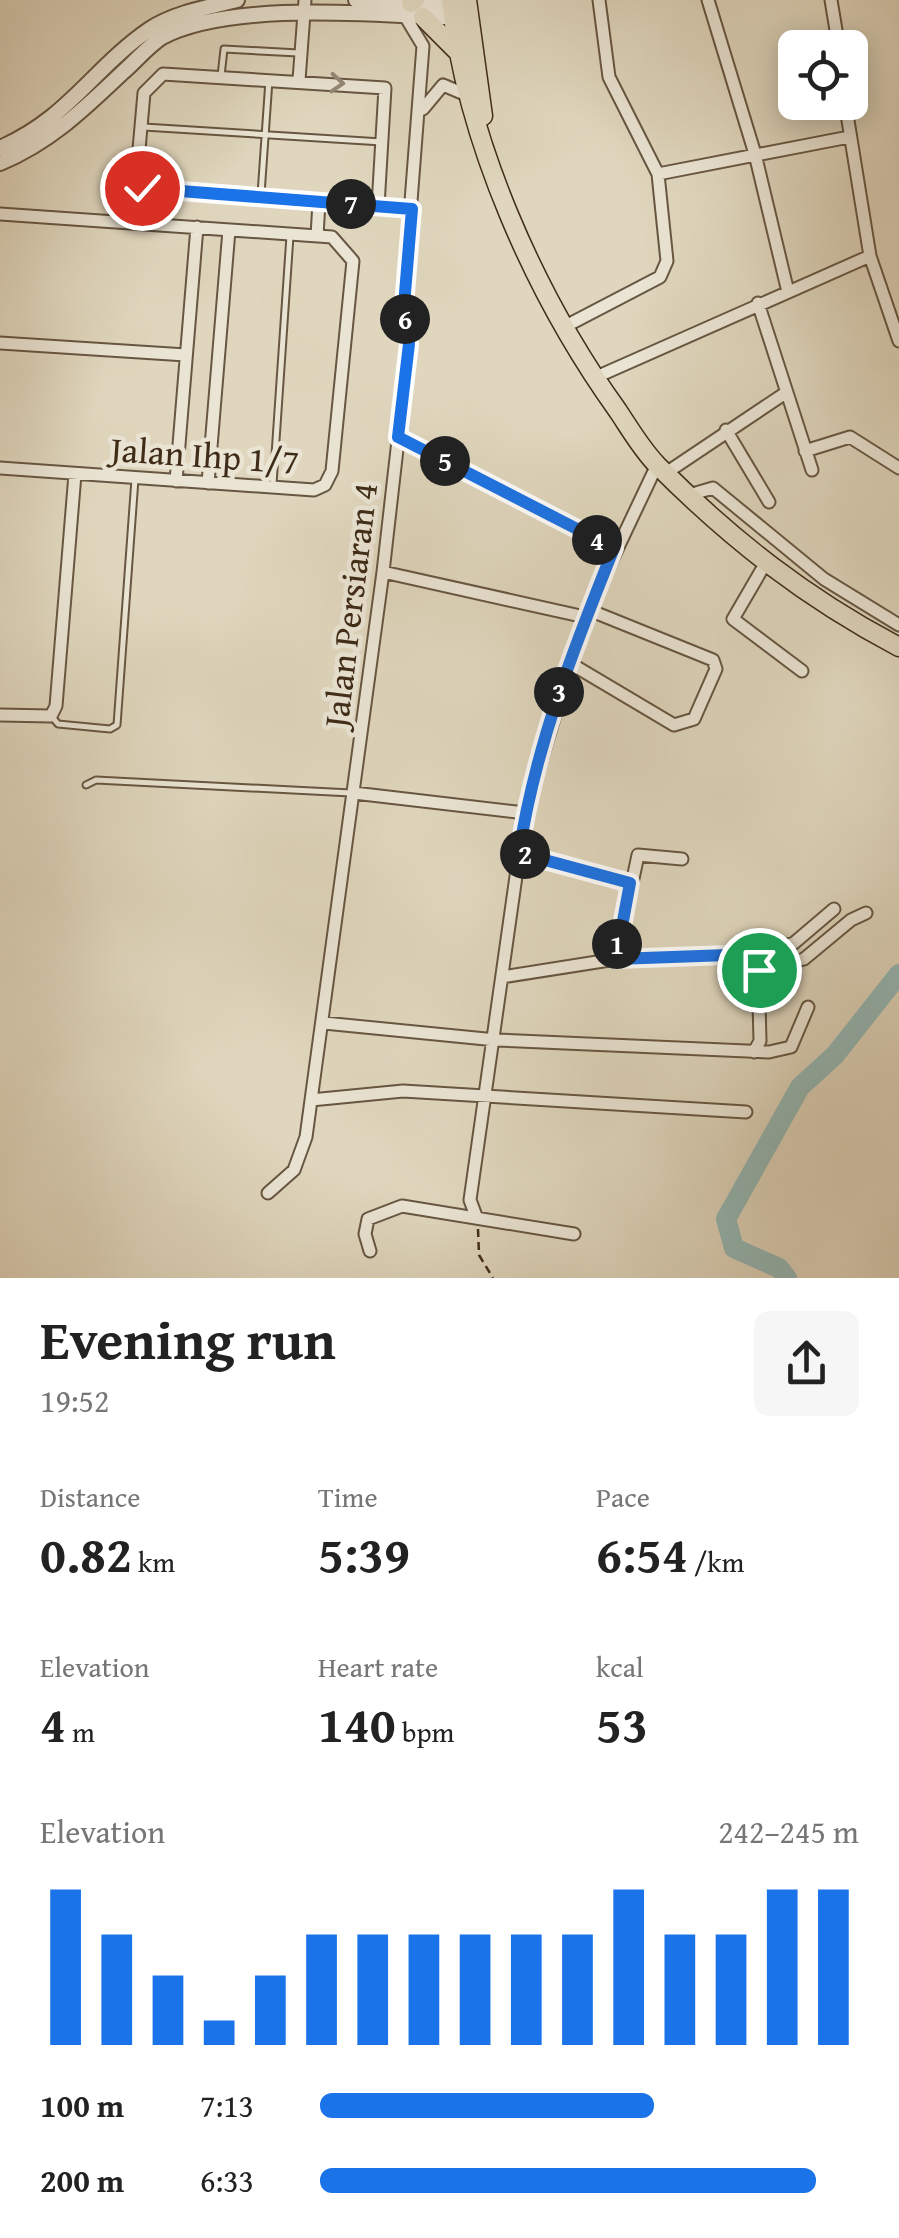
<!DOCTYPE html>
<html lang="en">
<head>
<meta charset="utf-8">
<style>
  :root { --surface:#fff; --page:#f6f6f6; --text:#222; --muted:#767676; --accent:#1a73e8 }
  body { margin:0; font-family:"Gentium Book Plus",serif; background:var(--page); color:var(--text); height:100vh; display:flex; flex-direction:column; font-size:38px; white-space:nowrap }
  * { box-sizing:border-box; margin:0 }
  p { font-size:32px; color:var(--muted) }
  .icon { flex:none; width:55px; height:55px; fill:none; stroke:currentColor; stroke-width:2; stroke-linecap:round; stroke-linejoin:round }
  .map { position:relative; height:1278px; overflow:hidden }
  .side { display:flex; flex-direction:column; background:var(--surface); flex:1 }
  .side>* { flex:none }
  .fabs { position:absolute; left:778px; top:30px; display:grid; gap:20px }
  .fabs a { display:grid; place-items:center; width:90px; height:90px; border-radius:15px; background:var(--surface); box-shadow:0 5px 25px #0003; font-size:50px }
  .pin { position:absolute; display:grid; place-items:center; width:85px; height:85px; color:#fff; margin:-42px; border:5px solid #fff; border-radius:50%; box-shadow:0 2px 10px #0007 }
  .km { position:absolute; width:50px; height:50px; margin:-25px; border-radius:50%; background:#222; color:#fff; font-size:28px; line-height:50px; text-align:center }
  .round { display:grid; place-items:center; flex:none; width:105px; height:105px; border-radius:15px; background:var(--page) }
  .overview { display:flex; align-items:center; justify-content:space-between; height:170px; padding:0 40px }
  h1 { font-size:55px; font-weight:700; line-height:75px }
  .stats { display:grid; grid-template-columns:repeat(3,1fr); gap:15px; height:170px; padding:10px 40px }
  .stats div { display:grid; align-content:center }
  .stats b { font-size:50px; font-weight:700 }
  .stats small { font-size:28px; font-weight:400 }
  .stats p { font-size:28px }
  .chart { height:280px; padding:20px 40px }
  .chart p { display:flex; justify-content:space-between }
  .chart svg { width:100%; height:180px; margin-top:10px; stroke:var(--accent); stroke-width:6 }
  ul { padding:0 40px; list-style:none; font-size:32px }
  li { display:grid; grid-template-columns:160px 120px 1fr; align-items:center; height:75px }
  li i { height:25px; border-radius:12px; background:var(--accent) }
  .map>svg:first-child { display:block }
</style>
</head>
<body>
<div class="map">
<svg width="899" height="1278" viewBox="0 0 899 1278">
  <rect width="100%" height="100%" fill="#dfd6bd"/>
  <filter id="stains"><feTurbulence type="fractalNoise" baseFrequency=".002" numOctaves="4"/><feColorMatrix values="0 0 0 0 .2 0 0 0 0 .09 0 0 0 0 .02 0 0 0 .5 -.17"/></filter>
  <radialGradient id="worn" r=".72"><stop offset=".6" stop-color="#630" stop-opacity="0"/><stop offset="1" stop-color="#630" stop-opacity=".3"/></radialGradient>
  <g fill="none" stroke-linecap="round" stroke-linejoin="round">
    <path stroke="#94b8b6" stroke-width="20" d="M787 1278 779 1268 734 1248 726 1219 800 1087 835 1055 899 974"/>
    <defs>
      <path id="service" d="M221 76 224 49 298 53
        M144 127 382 142
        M261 194 269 80
        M273 484 290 236
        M53 718 58 724 110 729 117 725 135 479
        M86 785 96 780 351 793"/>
      <path id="minor" d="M708 0 755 154 788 292
        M831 0 839 48
        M299 80 305 0
        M423 109 443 85 469 96
        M658 174 849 137
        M378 206 385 88 163 74 144 93 136 183 142 188C232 195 322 202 412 209
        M0 214 332 237 353 261 332 471 325 485 314 490 0 468
        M153 224 156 189
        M317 236 319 202
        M870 256 899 341
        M758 303 812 470
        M564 327 660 277 667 261 658 174 609 77 599 0
        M0 343 186 355
        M594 378 870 256 845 102
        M726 430 769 502
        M398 437 614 548
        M805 451 850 437 899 468
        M666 473 784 394
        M176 481 197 227
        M208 483 229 230
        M689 495 713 488 824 579 899 625
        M765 564 733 619 802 671
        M383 572 585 617
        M568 662 674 725 694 719 716 669 713 660 589 610
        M0 715 51 716 56 706 75 474
        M354 793 525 813
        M519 853 630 883
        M616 959 638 855 682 859
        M759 970 804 959 851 920 866 913
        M502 977 616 959 756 954 794 943 834 909
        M324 1023 496 1040 769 1052 791 1047 808 1007
        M754 1052 760 1041 758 963
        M311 1100 403 1091 746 1112
        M268 1193 294 1170 306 1137 383 572 409 344 403 305 423 46 405 16
        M476 1216 470 1200 525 813 585 617 657 465
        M370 1251 365 1234 368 1219 402 1206 574 1234"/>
      <path id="tertiary" d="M356 0 460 4
        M0 148C69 118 93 68 150 29 174 13 209 7 237 0
        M0 163C50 142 83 110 122 73 135 62 147 47 162 37 233 0 381 15 464 18"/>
      <path id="primary" d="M451 0C466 141 536 297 618 411 630 429 642 450 658 466 732 540 806 598 899 647
        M467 0 483 116
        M411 3 415 0
        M423 17 457 51"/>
    </defs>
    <use href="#service" stroke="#675641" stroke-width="9"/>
    <use href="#minor" stroke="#675641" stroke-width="15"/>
    <use href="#tertiary" stroke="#675641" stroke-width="18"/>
    <use href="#primary" stroke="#3f2c18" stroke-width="21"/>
    <path stroke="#3f2c18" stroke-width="2.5" stroke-dasharray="8 5" stroke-linecap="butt" d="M478 1229 479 1255 493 1278"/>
    <use href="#service" stroke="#eae4d4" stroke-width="5"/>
    <use href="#minor" stroke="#eae4d4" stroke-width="11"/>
    <use href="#tertiary" stroke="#eae4d4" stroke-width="14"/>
    <use href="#primary" stroke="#dfd6bd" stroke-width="18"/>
  </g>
  <defs><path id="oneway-chevron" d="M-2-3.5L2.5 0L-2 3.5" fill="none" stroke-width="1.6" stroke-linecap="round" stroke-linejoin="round" transform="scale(2.5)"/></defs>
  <use stroke="#948876" href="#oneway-chevron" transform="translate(337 83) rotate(4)"/>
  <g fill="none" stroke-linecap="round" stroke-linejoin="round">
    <defs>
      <path id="route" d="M142 188 412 209 404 305 409 344 398 437 614 548C574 647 535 747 519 853L630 883 616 959 756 954 759 970"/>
    </defs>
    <use href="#route" stroke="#fff" stroke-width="20"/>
    <use href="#route" stroke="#1a73e8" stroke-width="12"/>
  </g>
  <g text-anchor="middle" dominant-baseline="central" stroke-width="9" stroke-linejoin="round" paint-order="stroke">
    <g font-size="35" fill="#3f2c18" stroke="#eae4d4">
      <text transform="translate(205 455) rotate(4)">Jalan Ihp 1/7</text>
      <text transform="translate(350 605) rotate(-83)">Jalan Persiaran 4</text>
    </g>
  </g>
  <rect width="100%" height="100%" filter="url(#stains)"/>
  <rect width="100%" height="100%" fill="url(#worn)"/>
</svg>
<div class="fabs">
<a><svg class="icon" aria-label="locate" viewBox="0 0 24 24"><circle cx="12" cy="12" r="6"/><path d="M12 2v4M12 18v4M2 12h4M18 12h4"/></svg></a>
</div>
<div class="pin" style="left:759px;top:970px;background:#1e9e55"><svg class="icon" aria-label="arrive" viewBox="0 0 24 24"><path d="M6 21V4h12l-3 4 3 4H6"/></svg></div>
<div class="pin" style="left:142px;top:188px;background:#d93025"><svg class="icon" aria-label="check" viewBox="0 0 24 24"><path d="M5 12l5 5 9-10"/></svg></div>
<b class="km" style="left:617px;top:944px">1</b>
<b class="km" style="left:525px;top:854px">2</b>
<b class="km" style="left:559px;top:692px">3</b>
<b class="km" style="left:597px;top:540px">4</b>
<b class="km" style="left:445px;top:461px">5</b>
<b class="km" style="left:405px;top:319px">6</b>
<b class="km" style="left:351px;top:204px">7</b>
</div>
<section class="side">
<div class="overview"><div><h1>Evening run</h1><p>19:52</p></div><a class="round"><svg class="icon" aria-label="share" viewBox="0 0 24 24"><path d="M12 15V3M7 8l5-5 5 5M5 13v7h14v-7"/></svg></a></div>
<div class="stats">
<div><p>Distance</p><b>0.82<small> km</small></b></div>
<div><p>Time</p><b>5:39</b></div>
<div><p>Pace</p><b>6:54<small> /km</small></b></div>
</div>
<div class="stats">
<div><p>Elevation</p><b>4<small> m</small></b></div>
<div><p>Heart rate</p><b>140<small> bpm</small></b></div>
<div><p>kcal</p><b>53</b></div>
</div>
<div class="chart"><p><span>Elevation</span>242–245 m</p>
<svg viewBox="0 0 160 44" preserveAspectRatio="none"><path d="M5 44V6M15 44V17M25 44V27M35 44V38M45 44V27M55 44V17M65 44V17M75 44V17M85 44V17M95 44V17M105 44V17M115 44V6M125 44V17M135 44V17M145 44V6M155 44V6"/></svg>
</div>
<ul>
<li><b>100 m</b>7:13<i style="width:62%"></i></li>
<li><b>200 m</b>6:33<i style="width:92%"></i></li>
</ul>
</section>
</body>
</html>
